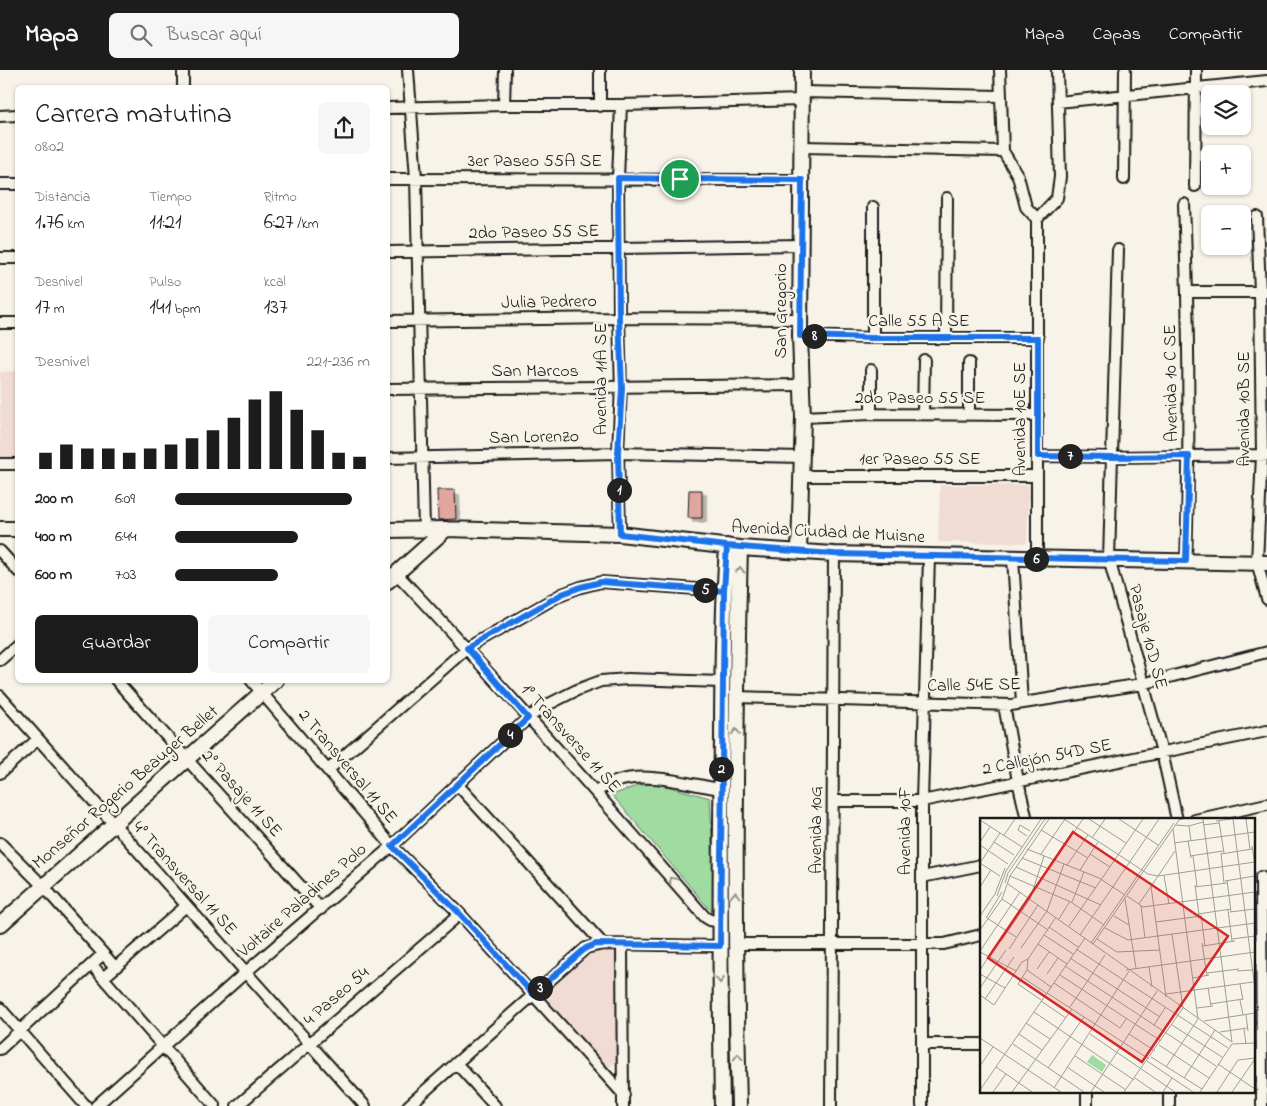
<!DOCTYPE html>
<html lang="es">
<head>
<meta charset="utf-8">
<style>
  :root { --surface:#fff; --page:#f6f6f6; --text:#202124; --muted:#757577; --accent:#1c1c1c }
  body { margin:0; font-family:"Indie Flower",sans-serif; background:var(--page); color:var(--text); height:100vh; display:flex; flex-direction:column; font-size:19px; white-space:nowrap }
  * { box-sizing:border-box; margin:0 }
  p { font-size:16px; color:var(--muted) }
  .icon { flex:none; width:28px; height:28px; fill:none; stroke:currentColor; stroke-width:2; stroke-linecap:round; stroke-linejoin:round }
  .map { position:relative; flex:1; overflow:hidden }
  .drawer { position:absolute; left:15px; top:15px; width:375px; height:598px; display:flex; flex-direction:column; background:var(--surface); border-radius:8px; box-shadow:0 1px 4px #0004 }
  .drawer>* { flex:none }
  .controls { position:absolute; left:1201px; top:15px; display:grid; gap:10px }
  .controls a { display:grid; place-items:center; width:50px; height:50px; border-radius:8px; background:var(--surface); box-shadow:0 1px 4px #0004; font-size:25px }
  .pin { position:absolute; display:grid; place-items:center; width:42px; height:42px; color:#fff; margin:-21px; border:2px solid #fff; border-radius:50%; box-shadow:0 1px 5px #0007 }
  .km { position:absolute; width:25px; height:25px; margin:-12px; border-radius:50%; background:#222; color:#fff; font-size:14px; line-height:25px; text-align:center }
  .round { display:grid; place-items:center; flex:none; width:52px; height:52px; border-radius:8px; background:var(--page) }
  .headline { display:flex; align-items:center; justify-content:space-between; height:85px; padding:0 20px }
  h1 { font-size:28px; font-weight:600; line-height:38px }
  .stats { display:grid; grid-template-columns:repeat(3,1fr); gap:8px; height:85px; padding:5px 20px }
  .stats div { display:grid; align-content:center }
  .stats b { font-size:21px; font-weight:600 }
  .stats small { font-size:14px; font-weight:400 }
  .stats p { font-size:14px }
  .chart { height:140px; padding:10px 20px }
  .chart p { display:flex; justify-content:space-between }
  .chart svg { width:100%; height:90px; margin-top:5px; stroke:var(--accent); stroke-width:6 }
  .action { display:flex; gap:10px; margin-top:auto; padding:10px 20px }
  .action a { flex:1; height:58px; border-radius:8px; background:var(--accent); color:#fff; font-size:20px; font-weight:600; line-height:58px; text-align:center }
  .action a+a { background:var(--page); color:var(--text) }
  ul { padding:0 20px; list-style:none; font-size:16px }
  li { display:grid; grid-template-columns:80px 60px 1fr; align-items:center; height:38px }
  li i { height:12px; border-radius:6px; background:var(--accent) }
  header { display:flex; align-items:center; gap:30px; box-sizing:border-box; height:70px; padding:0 25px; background:var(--accent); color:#fff }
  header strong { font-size:24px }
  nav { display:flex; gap:28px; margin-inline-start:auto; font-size:18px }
  .search { width:350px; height:45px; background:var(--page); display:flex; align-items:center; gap:12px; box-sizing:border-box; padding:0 18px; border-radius:8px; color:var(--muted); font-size:19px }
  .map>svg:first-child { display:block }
</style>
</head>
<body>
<header>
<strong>Mapa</strong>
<div class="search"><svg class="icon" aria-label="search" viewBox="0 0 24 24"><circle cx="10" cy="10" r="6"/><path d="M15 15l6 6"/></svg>Buscar aquí</div>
<nav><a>Mapa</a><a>Capas</a><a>Compartir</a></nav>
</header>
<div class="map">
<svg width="1267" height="1036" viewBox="0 0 1267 1036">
  <defs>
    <filter id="shadow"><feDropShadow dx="4.5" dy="4.5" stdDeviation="0" flood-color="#0004"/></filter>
  </defs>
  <rect width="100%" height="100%" fill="#f7f3e8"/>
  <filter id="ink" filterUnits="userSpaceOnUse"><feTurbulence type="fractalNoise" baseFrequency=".02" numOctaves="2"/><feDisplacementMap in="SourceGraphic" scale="10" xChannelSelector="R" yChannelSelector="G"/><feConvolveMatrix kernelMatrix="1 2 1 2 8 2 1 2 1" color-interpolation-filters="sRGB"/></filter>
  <g filter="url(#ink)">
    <path fill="#f0dcd2" d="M17 301V390H0V302Z
      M940 415H1029L1027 473 938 472Z
      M610 879 618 881 620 987 608 999 543 925 586 886Z"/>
    <path fill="#a0dba2" stroke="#5e7c5f" d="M659 714 710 728 715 831 711 841 612 725 639 715Z"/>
    <path fill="#e1a6a0" stroke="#1c1c1c" filter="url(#shadow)" d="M437 420H455L456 449 438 450Z
      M689 420H702V448H688Z"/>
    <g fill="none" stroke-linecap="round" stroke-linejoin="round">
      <defs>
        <path id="minor" d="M183 0V18
          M408 0 416 108 424 460
          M600 0V36
          M1000 0 1003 81 1018 106 1026 137 1037 149V489
          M802 22 1000 26
          M1058 32 1267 11
          M504 35 505 0
          M388 38 504 35H621L802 30
          M0 46 18 45
          M802 77 1003 81
          M388 109 802 110
          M1124 109 1125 0
          M0 114H18
          M1195 116 1196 0
          M1184 134C1189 253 1190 372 1186 491
          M1257 147 1260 222 1262 385 1257 492 1267 529
          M1037 149 1057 128 1060 107 1057 0
          M1118 180 1109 489 1162 682 1177 750
          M388 182 801 175
          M0 188H18
          M1188 222H1266
          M388 251 619 248 801 249
          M0 253H18
          M800 266 873 268H1038
          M873 268V137
          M946 268 947 128
          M969 293V345
          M871 300V344
          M388 319 802 315
          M923 344 924 290
          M803 347 871 344 1038 345
          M1037 386 1111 387 1267 385
          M388 388 618 383 802 387
          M0 394H18
          M802 406H1037
          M620 464 618 383 621 318 619 248 618 108 621 35
          M0 481 18 501
          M1013 488 1022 633
          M396 503C502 615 604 731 705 847L710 850 721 852
          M0 590 18 574
          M116 610 321 839
          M251 610 392 776 460 844 624 1025
          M0 626 365 1036
          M736 627 1011 635 1142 614 1267 582
          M1004 635 1018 711 1027 750
          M328 700 467 578 562 524 581 517 601 512 724 521
          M0 703 38 669
          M457 714 603 874
          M596 722C632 696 675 712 715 718
          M833 731H922L1267 661
          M1195 750 1267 734
          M0 773 43 816 115 897
          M922 807 981 795
          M1261 807 1262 1036
          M735 874H944L981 865
          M622 875 623 1036
          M92 895 215 1036
          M103 908 186 836
          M0 938 86 1036
          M922 974H981
          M0 979 103 884
          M456 993 495 1036
          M1087 1022V1036
          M96 1036 246 902 392 776 528 648 545 636 577 620 601 611 628 609 722 612
          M237 1036 460 844
          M408 1036 586 878 603 874 720 876
          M831 1036 834 484
          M922 1036V731L929 487
          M1169 1036V1022"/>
        <path id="tertiary" d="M0 459H18
          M388 460 446 459 620 464 740 478 834 484 1267 493
          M799 481 803 347 800 266 802 0
          M388 511 446 459
          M0 855 276 610
          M722 1036C720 914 720 791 722 669 722 605 723 540 727 476
          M739 1036C734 850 735 664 740 478"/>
      </defs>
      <use href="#minor" stroke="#1c1c1c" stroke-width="14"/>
      <use href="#tertiary" stroke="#1c1c1c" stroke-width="18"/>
      <use href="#minor" stroke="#f7f3e8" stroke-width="10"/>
      <use href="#tertiary" stroke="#f7f3e8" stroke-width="14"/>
    </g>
    <defs><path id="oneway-chevron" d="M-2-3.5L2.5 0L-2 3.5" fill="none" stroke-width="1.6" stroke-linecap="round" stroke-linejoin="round" transform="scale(1.25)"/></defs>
    <g stroke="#94928c">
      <use href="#oneway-chevron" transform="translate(740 500) rotate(-88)"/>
      <use href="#oneway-chevron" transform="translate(736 662) rotate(-90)"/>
      <use href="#oneway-chevron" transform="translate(672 810) rotate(-131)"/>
      <use href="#oneway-chevron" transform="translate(735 825) rotate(-90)"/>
      <use href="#oneway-chevron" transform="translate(720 910) rotate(89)"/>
      <use href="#oneway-chevron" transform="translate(738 987) rotate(-91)"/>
    </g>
  </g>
  <g fill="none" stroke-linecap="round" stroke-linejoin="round" filter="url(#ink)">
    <defs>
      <path id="route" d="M680 109 618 108 619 248 622 318 618 383 620 464 727 476 724 521 720 876 596 874 586 878 533 924 460 844 392 776 528 648 467 578 562 524 581 517 601 512 724 521 727 476 834 484 1186 491 1189 386 1111 387 1038 386V268H873L800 266 802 110 680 109"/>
    </defs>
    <use href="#route" stroke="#fff" stroke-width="10"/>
    <use href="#route" stroke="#1a73e8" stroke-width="6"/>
  </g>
  <g text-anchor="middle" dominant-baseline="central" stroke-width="4.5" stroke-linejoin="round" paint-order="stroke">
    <g font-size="18" fill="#1c1c1c" stroke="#f7f3e8">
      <text x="535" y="92">3er Paseo 55A SE</text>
      <text transform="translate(534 163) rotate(-1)">2do Paseo 55 SE</text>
      <text transform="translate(549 233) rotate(-1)">Julia Pedrero</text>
      <text transform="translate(782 241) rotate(-90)">San Gregorio</text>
      <text x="919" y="252">Calle 55 A SE</text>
      <text x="535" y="302">San Marcos</text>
      <text transform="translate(602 309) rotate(-90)">Avenida 11A SE</text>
      <text transform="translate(1172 313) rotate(-91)">Avenida 10 C SE</text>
      <text x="920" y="329">2do Paseo 55 SE</text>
      <text transform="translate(1245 339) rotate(-90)">Avenida 10B SE</text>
      <text transform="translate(1021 349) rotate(-90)">Avenida 10E SE</text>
      <text transform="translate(534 368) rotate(-1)">San Lorenzo</text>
      <text x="920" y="390">1er Paseo 55 SE</text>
      <text transform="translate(828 463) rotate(3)">Avenida Ciudad de Muisne</text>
      <text transform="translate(1147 567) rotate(75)">Pasaje 10D SE</text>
      <text transform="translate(974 616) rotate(-1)">Calle 54E SE</text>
      <text transform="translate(570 669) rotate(48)">1° Transverse 11 SE</text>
      <text transform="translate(1047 688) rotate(-11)">2 Callejón 54D SE</text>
      <text transform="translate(347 697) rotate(50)">2 Transversal 11 SE</text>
      <text transform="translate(126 718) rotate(-41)">Monseñor Rogerio Beauger Bellet</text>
      <text transform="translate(241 724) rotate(48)">2° Pasaje 11 SE</text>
      <text transform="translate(817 760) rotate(-90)">Avenida 10G</text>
      <text transform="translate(906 761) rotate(-90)">Avenida 10F</text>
      <text transform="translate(184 809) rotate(48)">4° Transversal 11 SE</text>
      <text transform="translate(303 831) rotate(-41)">Voltaire Paladines Polo</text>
      <text transform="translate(337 927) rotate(-41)">4 Paseo 54</text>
    </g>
  </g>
  <g transform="translate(980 748)">
    <rect width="275" height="275" fill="#f7f3e8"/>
    <path d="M112 237 126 247 122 254 107 244Z" fill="#a0dba2"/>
    <path fill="none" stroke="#9f9d96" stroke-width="1" d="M84 1 168 56 178 58 275 44M109 1 146 25M139 1 178 27M223 1 252 224M253 1 275 171M266 1 270 31M0 2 42 29M236 3 251 1M239 3 244 35M195 7 209 8 223 4M223 7 239 5M209 8 211 23M61 12 108 40M24 17 35 1M47 18 38 12 40 7 50 13M112 20 125 1M208 23 211 40M0 24 10 9M14 24 34 37M194 25 275 14M0 27 28 46M272 28 275 47M47 31 119 60 145 77M241 35 244 65M61 36 85 1M110 36 130 49M241 36 272 31M210 38 243 33M213 38 217 68M42 40 116 70M75 42 103 1M0 45 20 15M0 45 20 58M87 47 108 17M36 49 121 87M100 52 118 24M30 58 91 84 124 107M184 58 189 86M247 62 251 94M245 63 275 58M25 65 28 55 65 1M28 66 252 224M215 67 219 97M171 68 186 179M0 69 11 52M215 69 247 65M17 78 26 53 61 1M147 78 163 89 275 74M22 81 68 112M145 81 156 150M92 84 104 54M159 86 195 33M161 88 165 120M248 92 252 123M250 94 275 91M218 96 251 91M221 97 225 128M0 98 15 76 25 50M134 98 149 107M6 100 22 74M7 100 36 119M79 101 90 83M176 104 221 98M89 108 163 1M69 109 98 129M125 110 148 122 275 105M0 112 22 81 30 58 69 1M192 116 203 190M64 117 93 136M100 117 179 1M117 121 137 134 180 132M252 121 275 118M21 123 50 81 64 38M111 125 194 5M222 125 227 158M58 126 87 146M113 126 199 2 203 1M223 128 255 123M41 130 67 93 84 46M29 131 58 87M96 131 248 230M0 133 40 74M0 134 36 153M90 140 180 199M85 148 236 248M169 149 172 169M57 151 69 134M0 152 17 126M47 152 71 169M146 152 275 134M257 153 272 152M227 155 259 151M0 156 25 170M67 156 78 140M80 157 181 223M42 159 66 175M213 160 229 157M74 165 140 210 146 201M260 166 263 182M0 170 26 132M228 170 231 188M67 175 169 241M186 176 273 164M0 177 14 187 42 144 48 141M5 181 34 139M61 182 38 166 47 152 48 141 76 99M260 182 263 197M61 183 86 200M230 186 263 181M90 189 125 137M217 190 233 188M54 194 154 262M266 197 268 213M224 203 275 195M46 205 70 221M174 207 185 190M192 207 242 239M264 211 266 226M240 214 267 210M39 216 62 232M110 216 195 274M149 216 175 233M0 220 81 274M33 226 104 274M252 226 275 225M179 227 229 260M95 238 146 272M171 239 222 271M167 243 213 274M238 246 275 271M0 248 13 229M16 249 52 274M87 249 124 274M186 249 218 201 193 11M68 250 104 199M155 260 175 274M204 260 235 212M74 270 149 153M0 272 105 120M13 274 26 256M32 274 92 191M111 274 177 173M144 274 203 190M183 274 192 260M220 274 252 226M237 274 258 242 275 240M252 274 275 241"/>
    <path fill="#d62828" fill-opacity="0.15" stroke="#d62828" stroke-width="2.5" d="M93 14 248 118 162 244 8 140Z"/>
    <rect width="275" height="275" fill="none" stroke="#1c1c1c" stroke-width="2.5"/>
  </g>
</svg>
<div class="controls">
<a><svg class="icon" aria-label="layers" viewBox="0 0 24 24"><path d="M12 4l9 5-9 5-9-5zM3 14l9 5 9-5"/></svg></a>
<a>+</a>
<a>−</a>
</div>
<div class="pin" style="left:680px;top:109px;background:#1e9e55"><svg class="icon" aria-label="arrive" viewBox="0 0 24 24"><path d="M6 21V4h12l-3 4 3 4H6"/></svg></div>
<b class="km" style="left:619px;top:420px">1</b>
<b class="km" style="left:721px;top:699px">2</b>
<b class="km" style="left:540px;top:918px">3</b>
<b class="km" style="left:510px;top:665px">4</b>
<b class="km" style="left:705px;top:520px">5</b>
<b class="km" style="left:1036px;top:489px">6</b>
<b class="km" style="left:1070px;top:386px">7</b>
<b class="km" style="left:814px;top:266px">8</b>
<section class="drawer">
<div class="headline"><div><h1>Carrera matutina</h1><p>08:02</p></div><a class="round"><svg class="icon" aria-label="share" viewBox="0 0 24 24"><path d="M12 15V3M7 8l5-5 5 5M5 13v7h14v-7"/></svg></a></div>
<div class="stats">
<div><p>Distancia</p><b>1.76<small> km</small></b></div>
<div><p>Tiempo</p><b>11:21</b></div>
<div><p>Ritmo</p><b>6:27<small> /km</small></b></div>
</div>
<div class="stats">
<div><p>Desnivel</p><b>17<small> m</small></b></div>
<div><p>Pulso</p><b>141<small> bpm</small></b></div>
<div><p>kcal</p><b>137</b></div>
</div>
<div class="chart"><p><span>Desnivel</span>221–236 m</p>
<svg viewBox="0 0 160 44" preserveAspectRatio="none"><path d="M5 44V36M15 44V32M25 44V34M35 44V34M45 44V36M55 44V34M65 44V32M75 44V29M85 44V25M95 44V19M105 44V10M115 44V6M125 44V15M135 44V25M145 44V36M155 44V38"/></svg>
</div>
<ul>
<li><b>200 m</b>6:09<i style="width:91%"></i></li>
<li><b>400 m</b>6:44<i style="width:63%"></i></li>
<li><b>600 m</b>7:03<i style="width:53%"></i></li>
</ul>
<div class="action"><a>Guardar</a><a>Compartir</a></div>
</section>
</div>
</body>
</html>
